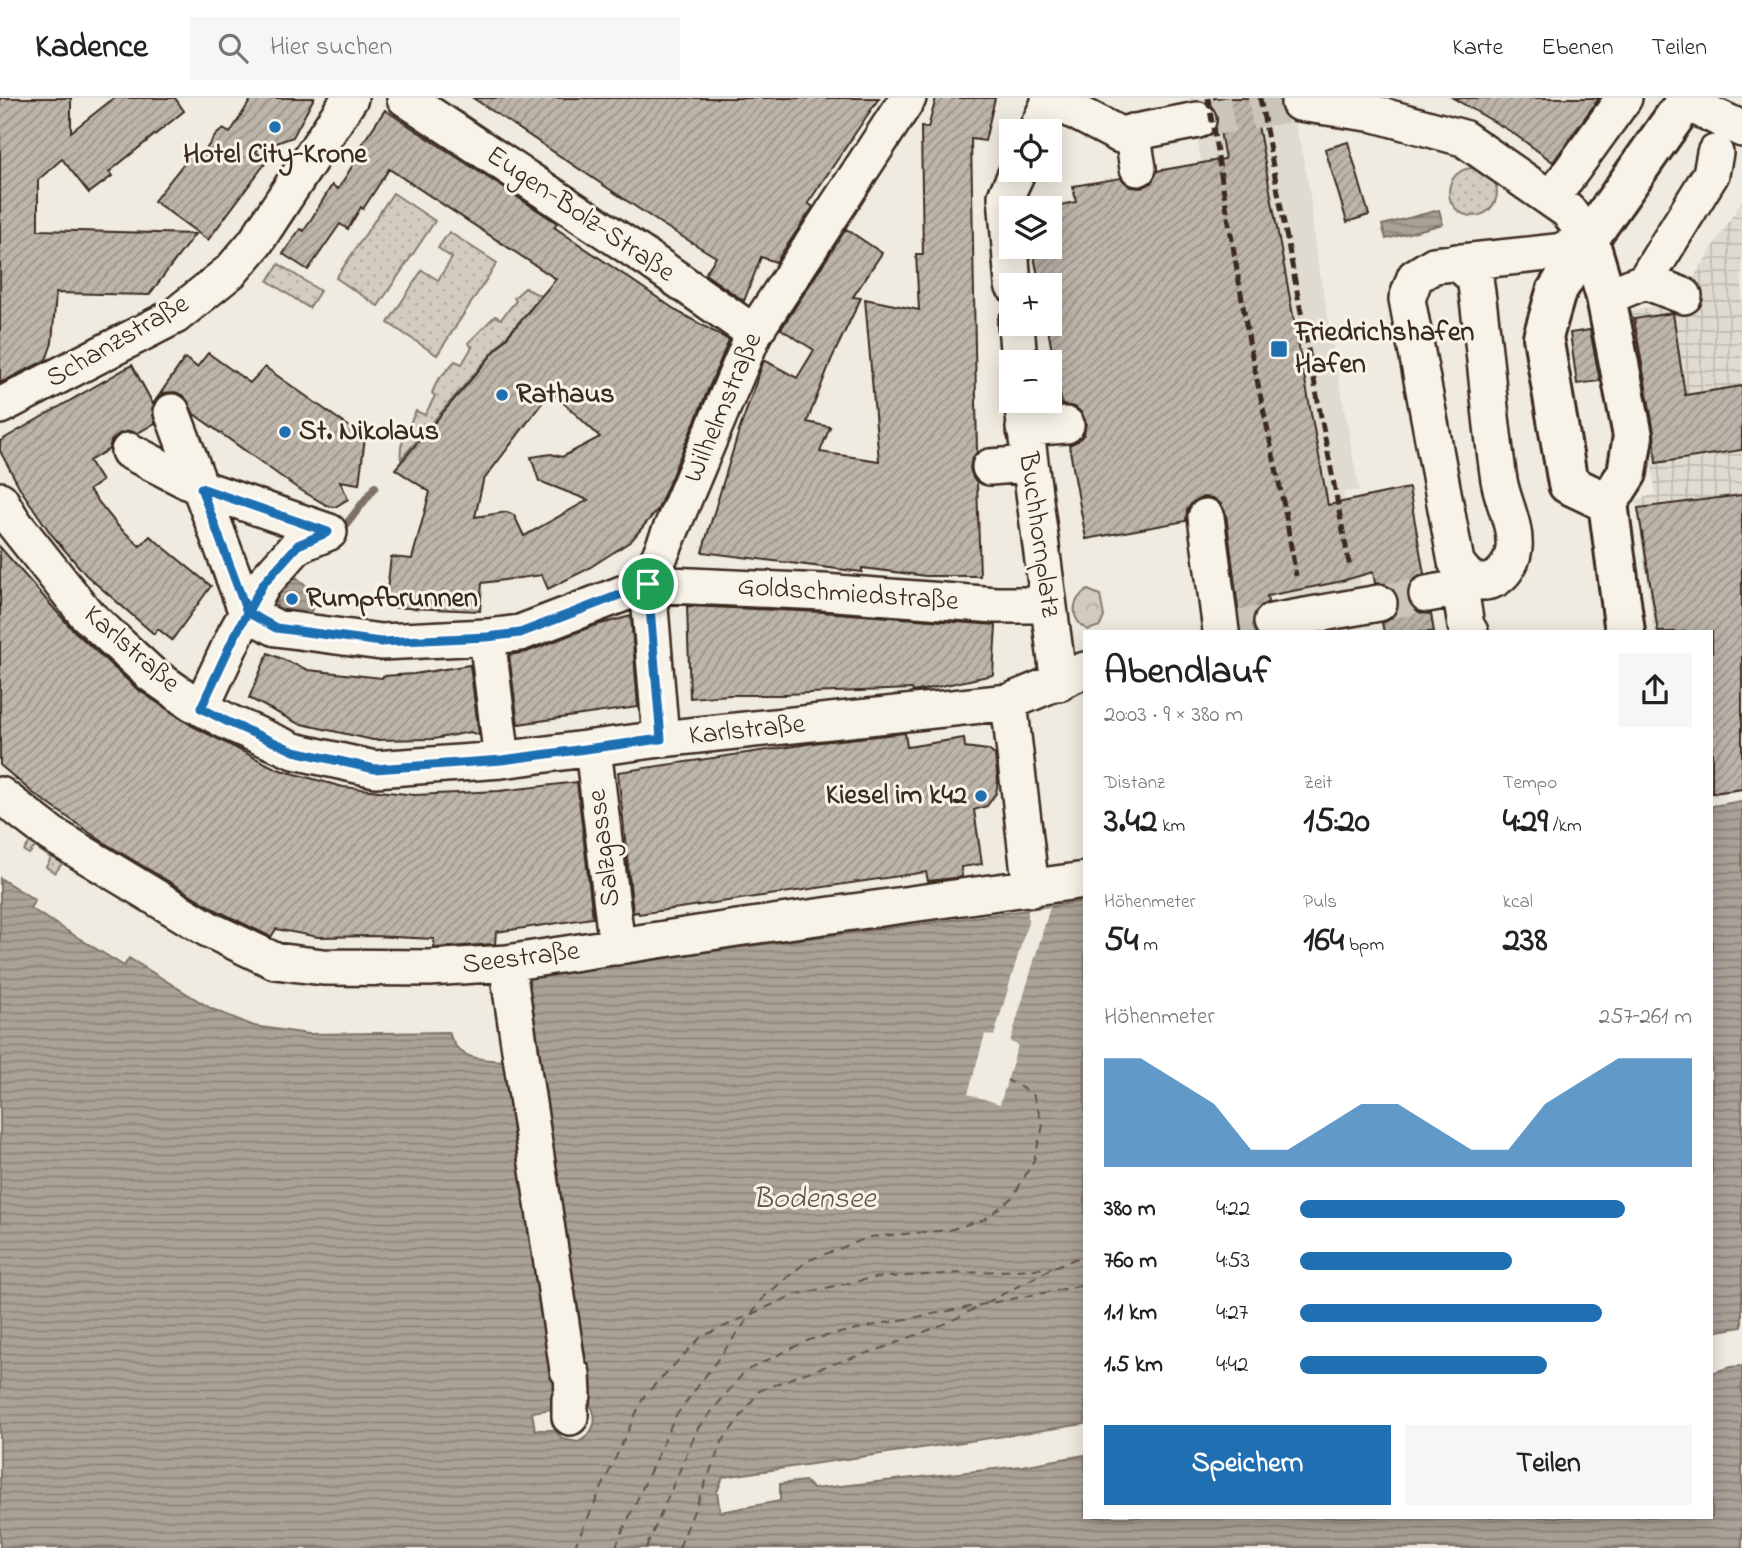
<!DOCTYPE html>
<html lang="de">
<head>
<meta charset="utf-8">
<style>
  :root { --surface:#fff; --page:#f6f6f6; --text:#222; --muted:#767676; --line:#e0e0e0; --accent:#1f6fb2 }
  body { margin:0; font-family:"Indie Flower",sans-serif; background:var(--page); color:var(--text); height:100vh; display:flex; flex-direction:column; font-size:26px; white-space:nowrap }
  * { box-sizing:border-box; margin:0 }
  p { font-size:23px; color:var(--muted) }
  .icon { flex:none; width:38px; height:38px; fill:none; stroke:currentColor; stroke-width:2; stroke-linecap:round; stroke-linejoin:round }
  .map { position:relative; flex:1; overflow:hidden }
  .panel { position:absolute; left:1083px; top:532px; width:630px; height:889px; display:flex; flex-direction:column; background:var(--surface); border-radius:0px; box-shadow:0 4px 18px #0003 }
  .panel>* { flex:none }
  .buttons { position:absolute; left:999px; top:21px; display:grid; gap:14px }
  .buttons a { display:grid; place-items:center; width:63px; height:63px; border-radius:0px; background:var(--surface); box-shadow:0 4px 18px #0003; font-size:35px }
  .pin { position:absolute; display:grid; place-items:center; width:60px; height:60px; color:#fff; margin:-30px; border:4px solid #fff; border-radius:50%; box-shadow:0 2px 7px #0007 }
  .round { display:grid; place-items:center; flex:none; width:74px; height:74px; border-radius:0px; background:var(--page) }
  .summary { display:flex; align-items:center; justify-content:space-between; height:119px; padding:0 21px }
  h1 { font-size:38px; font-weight:800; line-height:52px }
  .figures { display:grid; grid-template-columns:repeat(3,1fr); gap:10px; height:119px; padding:7px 21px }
  .figures div { display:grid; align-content:center }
  .figures b { font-size:35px; font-weight:800 }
  .figures small { font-size:19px; font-weight:400 }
  .figures p { font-size:19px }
  .chart { height:196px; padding:14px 21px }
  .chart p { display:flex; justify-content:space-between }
  .chart svg { width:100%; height:126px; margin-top:7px; fill:var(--accent); opacity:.7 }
  .button { display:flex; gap:14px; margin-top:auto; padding:14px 21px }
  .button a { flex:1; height:80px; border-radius:0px; background:var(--accent); color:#fff; font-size:28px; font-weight:800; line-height:80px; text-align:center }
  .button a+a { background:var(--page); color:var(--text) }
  ul { padding:0 21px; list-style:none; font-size:23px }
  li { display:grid; grid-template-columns:112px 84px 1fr; align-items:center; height:52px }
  li i { height:18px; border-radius:9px; background:var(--accent) }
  header { display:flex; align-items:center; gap:42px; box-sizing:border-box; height:98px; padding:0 35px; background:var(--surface); border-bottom:2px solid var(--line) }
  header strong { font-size:33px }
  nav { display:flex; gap:38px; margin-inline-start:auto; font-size:24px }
  .search { width:490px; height:63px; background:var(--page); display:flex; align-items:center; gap:18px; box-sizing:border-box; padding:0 24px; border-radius:0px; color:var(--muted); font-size:26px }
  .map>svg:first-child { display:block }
</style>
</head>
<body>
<header>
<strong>Kadence</strong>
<div class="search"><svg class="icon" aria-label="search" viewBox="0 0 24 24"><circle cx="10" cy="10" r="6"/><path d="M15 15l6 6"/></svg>Hier suchen</div>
<nav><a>Karte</a><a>Ebenen</a><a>Teilen</a></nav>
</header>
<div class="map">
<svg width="1742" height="1450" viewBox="0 0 1742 1450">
  <defs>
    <pattern id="industrial-grid" width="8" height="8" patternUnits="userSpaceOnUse" patternTransform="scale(1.75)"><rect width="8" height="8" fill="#e0dbd0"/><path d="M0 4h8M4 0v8" fill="none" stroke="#c1bcb2"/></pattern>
    <pattern id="grass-dots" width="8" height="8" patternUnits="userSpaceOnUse" patternTransform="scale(1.75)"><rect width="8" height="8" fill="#d1cbc0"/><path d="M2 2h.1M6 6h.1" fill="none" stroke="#b4aea5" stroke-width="1.8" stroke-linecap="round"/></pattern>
    <pattern id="park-crowns" width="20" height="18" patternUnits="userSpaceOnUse" patternTransform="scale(1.75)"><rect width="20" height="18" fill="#d1cbc0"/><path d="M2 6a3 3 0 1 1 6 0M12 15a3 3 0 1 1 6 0" fill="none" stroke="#b4aea5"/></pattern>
    <pattern id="water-rules" width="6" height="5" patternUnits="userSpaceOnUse" patternTransform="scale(1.75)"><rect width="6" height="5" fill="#aaa296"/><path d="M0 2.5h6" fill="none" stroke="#8c847a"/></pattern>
    <pattern id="building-hatch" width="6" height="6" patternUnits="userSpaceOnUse" patternTransform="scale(1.75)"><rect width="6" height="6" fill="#bdb5aa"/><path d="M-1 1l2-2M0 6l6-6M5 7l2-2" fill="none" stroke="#9b938a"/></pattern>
  </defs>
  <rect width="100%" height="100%" fill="#efebe0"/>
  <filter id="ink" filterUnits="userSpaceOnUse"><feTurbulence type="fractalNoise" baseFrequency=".0143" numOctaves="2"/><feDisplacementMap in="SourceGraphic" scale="14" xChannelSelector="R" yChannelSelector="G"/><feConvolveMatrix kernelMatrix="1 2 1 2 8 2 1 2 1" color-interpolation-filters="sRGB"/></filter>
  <g filter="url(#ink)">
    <path fill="#e0dbd0" d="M1189 0H1290L1309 88 1315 149 1359 392 1343 394 1363 498 1288 512Z"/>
    <path fill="url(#industrial-grid)" d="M1742 103V692L1712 698V534H1654L1636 402 1656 396 1627 213 1678 204Z"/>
    <path fill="url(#grass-dots)" stroke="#867a6f" stroke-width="2" d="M1449 94a24 24 0 1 1 48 0a24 24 0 1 1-48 0Z
      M393 95 435 123 378 208 336 180Z
      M449 134 497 165 437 257 388 225 422 172 438 182 452 160 438 150Z
      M279 166 320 193 309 210 268 183Z
      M525 190 541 198 401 361C398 345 409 328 416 313L425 317 435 298 432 295 437 283 455 263 462 266 472 249 468 245 495 218 501 221 516 203 514 200Z
      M34 738 66 760 55 775 46 769 51 760 35 749 29 756 24 753Z"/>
    <path fill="url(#park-crowns)" stroke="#867a6f" stroke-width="2" d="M1088 492 1100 497 1104 519 1100 528 1088 532C1070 522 1070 502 1088 492Z"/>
    <path fill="url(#water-rules)" stroke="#7e7266" stroke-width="2" d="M1439 112 1443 126 1386 141 1382 127Z
      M284 479 297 480 309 490V505L316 507 307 518 278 513 275 497Z
      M1742 703V1229L1712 1234V708Z
      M0 780 35 802 30 810 124 868 129 860 212 911 254 928 308 936 449 934C457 963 480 961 505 963L560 1310 532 1314 535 1332H554L563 1341 578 1344C595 1336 600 1319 588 1304L511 879 1028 812 1085 803V1326L723 1379 717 1394 720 1414 780 1403V1386L805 1383 813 1391 1022 1368 1085 1357V1419H1712V1275L1730 1269 1742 1268V1450H0Z"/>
    <path fill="#efebe0" d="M1050 809 1010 944 1018 947 1000 1006 968 996 985 936 994 938 1028 824V812Z"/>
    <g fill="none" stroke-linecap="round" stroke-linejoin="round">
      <path stroke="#7e7266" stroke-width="8" d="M339 436 375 389"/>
      <path stroke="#625448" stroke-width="2" stroke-dasharray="9 7" stroke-linecap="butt" d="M1054 1169 1085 1157
        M986 1205 1049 1172
        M574 1450 644 1298 701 1239 794 1197 872 1180 1053 1170
        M615 1450 675 1319 764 1199 807 1163 870 1139 949 1132 985 1121 1013 1099 1034 1062 1043 1028 1033 996 1007 982
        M646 1450 698 1330 745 1273 809 1242 880 1226 1085 1187
        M679 1450 722 1344 759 1293 799 1277 883 1250 947 1225 978 1209"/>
    </g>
    <path fill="url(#building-hatch)" stroke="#3b2a1e" stroke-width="2" fill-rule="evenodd" d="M0 0H71V34L114 0H175L184 13 109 74 112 78 89 95 62 61 38 82V132L195 136 149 197 56 195 52 245 46 262 0 285Z
      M252 0H314L293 39 255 53 267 63 208 142 154 103 192 55 199 61 216 37 223 31 230 35Z
      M473 0H879L808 105 813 109 776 164 761 159 744 203 705 176 716 159 663 127Z
      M936 0H995L985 43 971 41 977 354 972 361 970 370 973 380 977 384 980 478H926L862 470V474L702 454 738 336 764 262 797 280 814 252 781 231 846 131 882 155 853 199 861 200 832 260 807 324 830 329 820 354 879 363 865 201 919 212 916 156H923L921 29 928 30Z
      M1214 0H1253L1328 407 1409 390 1424 476 1414 481 1408 489 1407 499 1412 509 1421 515 1431 516 1434 534H1384L1382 525 1392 520 1398 511 1399 502 1394 492 1385 486 1375 485 1373 474 1338 484 1267 498 1268 504 1259 509 1253 518 1252 527 1255 534H1241L1226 416 1221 406 1213 400 1203 399 1193 404 1187 412 1186 423 1086 441 1069 347 1078 343 1084 336 1086 325 1082 315 1075 309 1062 307 1047 226H1050V187H1040L1032 149H1050V110H1044L1076 104 1073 88 1121 80 1130 89 1142 90 1151 85 1157 73 1225 61Z
      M1453 0H1599L1553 64 1510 33Z
      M385 12 557 125 554 129 680 215 729 242 658 411 631 443 586 472 548 491 542 477 482 485 480 513 385 509 391 459 412 461 430 394 395 371 556 181 389 71 363 111 361 109 348 131 340 126 308 172 283 156 300 131 304 133 332 87 338 91 361 54 358 52ZM551 293 600 339 562 359 551 356 531 359 539 383 588 402 524 438 514 417 507 414 475 419 483 383Z
      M1348 44 1369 117 1347 124 1325 51Z
      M1673 215 1685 297 1742 288V352L1656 365 1654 334 1634 221Z
      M1590 232 1600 283 1577 286 1570 235Z
      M208 255 250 285 265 269 365 340 359 386 340 383 348 401 335 409 328 408 297 390 194 316 184 298 175 294 164 295 157 301 152 311 155 325 138 335 129 333 119 336 111 343 109 351 89 363 102 383 89 392 118 428 140 448 150 438 211 488 172 542 158 531 154 536 86 477 51 436 21 392 0 353V343L132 267 153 306 185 260 197 269Z
      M1742 397V691L1712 695V534H1658L1638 410Z
      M0 449 72 531 137 591 192 628 277 671 343 689 415 697 499 693 577 684 593 820 496 834 495 846 434 850V841L373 838 318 839 276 831 271 839 218 813 103 744 33 695 0 667Z
      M687 508 822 514 996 527 993 577 913 594 912 591 784 596V597H730L690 600Z
      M631 518 638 609 518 626 509 557 527 554 593 528Z
      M268 555 308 572 382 580 383 578 414 576 470 567 479 637 470 634 434 641 373 642 297 625 249 600Z
      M905 635 907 649 964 640 965 649 988 652 995 657 998 684 996 695 987 708 974 712 982 766 961 769 962 779 928 783 926 774 639 816 638 814 633 815 618 674 821 644Z"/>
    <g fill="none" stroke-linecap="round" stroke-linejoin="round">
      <path stroke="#cbc4b9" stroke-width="35" stroke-dasharray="35 18" stroke-linecap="butt" d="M1198 22 1299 5
        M1379 505 1427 496
        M1235 530 1272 524"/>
      <defs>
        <path id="minor" d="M405 0 651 163 754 235
          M1049 0 1120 37 1198 22
          M1685 4 1742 31
          M1299 5 1375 16 1463 40 1568 113 1589 142 1565 151
          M1036 33 1051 1
          M1132 34 1138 70
          M1551 101 1624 0
          M1457 164 1475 180C1485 247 1489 316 1499 382 1503 405 1516 427 1514 450 1512 466 1502 482 1485 484 1471 485 1463 475 1456 464L1407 201 1415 179 1434 167 1556 154
          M1645 183 1684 198
          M1013 187 1006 98 1018 72
          M1606 199 1645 183 1711 76 1715 55
          M1016 226 1019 264
          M1022 303 1059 585
          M0 308 175 218 231 173 255 145 350 0
          M172 314 247 515 276 530 381 544 487 539 520 535 648 486 754 235 908 0
          M1024 330 1066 327
          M129 353 201 390 329 434
          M990 369 1029 366
          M0 402 13 424 86 516 151 576 191 604 228 624 294 653 375 671 502 662 661 641 1009 604 1085 572
          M1206 419 1221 533
          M1460 490 1466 528 1470 534
          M1427 496 1460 490 1470 481
          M1272 524 1379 505
          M487 539 502 662
          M1009 604 1031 791
          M201 610 235 537 263 486 298 447 329 434
          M661 641 648 486 823 494 996 507H1048
          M593 651 617 849
          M0 697 51 736 208 831 275 863 323 869 429 870 507 865 737 830 1085 782
          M507 865 568 1272 572 1276 573 1297 570 1301V1319"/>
        <path id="major" d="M1589 142 1606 199 1633 338 1627 375 1608 405 1568 386 1543 239 1556 194 1595 132 1688 0
          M1608 405 1625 534"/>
      </defs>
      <use href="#minor" stroke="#3b2a1e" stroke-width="40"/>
      <use href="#major" stroke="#3b2a1e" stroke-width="44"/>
      <use href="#minor" stroke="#f7f3e8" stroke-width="35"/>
      <use href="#major" stroke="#f7f3e8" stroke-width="38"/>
      <path stroke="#3b2a1e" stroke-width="5" stroke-dasharray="10 5" stroke-linecap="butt" d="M1208 0 1250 249 1285 413 1296 478
        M1260 0 1350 470"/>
    </g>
  </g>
  <g fill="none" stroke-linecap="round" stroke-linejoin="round" filter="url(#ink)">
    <defs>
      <path id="route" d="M648 486 520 535 487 539 381 544 276 530 247 514 201 390 328 434 298 447 263 486 235 537 201 610 228 624 294 653 375 671 502 662 661 641 648 486"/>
    </defs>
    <use href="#route" stroke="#fff" stroke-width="14"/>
    <use href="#route" stroke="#1f6fb2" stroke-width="9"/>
  </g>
  <g fill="#1f6fb2" stroke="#f7f3e8" stroke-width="2.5">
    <circle cx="275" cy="29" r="7"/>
    <rect x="1270" y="242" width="18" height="18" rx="3.5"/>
    <circle cx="502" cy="297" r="7"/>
    <circle cx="285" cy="334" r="7"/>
    <circle cx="292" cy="501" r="7"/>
    <circle cx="981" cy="698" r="7"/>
  </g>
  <g text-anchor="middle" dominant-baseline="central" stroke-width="6" stroke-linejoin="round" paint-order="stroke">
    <g font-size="28" font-weight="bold" fill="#3b2a1e" stroke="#f7f3e8" text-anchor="start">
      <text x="275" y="57" text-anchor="middle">Hotel City-Krone</text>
      <text x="1295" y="235">Friedrichshafen<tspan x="1295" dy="32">Hafen</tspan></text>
      <text x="516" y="297">Rathaus</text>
      <text x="299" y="334">St. Nikolaus</text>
      <text x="306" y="501">Rumpfbrunnen</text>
      <text x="967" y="698" text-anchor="end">Kiesel im k42</text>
    </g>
    <g font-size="28" fill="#3b2a1e" stroke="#f7f3e8">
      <text transform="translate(580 117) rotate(34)">Eugen-Bolz-Straße</text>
      <text transform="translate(118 244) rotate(-30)">Schanzstraße</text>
      <text transform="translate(724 310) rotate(-67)">Wilhelmstraße</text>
      <text transform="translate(1038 437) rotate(82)">Buchhornplatz</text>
      <text transform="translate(848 497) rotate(4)">Goldschmiedstraße</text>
      <text transform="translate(131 552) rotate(41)">Karlstraße</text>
      <text transform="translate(747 633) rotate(-6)">Karlstraße</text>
      <text transform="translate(605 750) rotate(-97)">Salzgasse</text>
      <text transform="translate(521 861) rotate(-7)">Seestraße</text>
    </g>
    <g font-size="30" font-style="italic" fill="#625448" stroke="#f7f3e8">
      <text x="814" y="1102">Bodensee</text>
    </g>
  </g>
</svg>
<div class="buttons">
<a><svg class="icon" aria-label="locate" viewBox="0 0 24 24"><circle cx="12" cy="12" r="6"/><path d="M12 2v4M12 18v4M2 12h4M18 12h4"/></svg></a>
<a><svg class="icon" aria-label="layers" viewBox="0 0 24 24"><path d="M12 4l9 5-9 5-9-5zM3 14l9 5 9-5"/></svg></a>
<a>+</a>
<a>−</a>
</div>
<div class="pin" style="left:648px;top:486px;background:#1e9e55"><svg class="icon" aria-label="arrive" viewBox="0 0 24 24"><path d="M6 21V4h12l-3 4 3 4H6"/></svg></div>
<section class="panel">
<div class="summary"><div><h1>Abendlauf</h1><p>20:03 · 9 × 380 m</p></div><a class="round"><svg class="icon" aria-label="share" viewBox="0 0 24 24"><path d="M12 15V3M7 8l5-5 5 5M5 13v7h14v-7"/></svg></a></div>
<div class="figures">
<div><p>Distanz</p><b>3.42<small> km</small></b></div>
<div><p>Zeit</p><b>15:20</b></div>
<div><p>Tempo</p><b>4:29<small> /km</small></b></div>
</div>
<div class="figures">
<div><p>Höhenmeter</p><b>54<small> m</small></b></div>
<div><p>Puls</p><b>164<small> bpm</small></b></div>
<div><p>kcal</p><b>238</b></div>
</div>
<div class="chart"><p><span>Höhenmeter</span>257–261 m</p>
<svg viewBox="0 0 160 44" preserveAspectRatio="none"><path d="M0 44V6L10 6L20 14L30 22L40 38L50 38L60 30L70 22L80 22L90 30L100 38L110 38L120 22L130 14L140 6L150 6L160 6V44z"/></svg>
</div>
<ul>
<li><b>380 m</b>4:22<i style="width:83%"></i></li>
<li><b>760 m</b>4:53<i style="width:54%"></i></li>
<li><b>1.1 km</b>4:27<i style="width:77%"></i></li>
<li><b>1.5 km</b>4:42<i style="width:63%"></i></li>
</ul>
<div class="button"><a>Speichern</a><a>Teilen</a></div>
</section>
</div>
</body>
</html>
